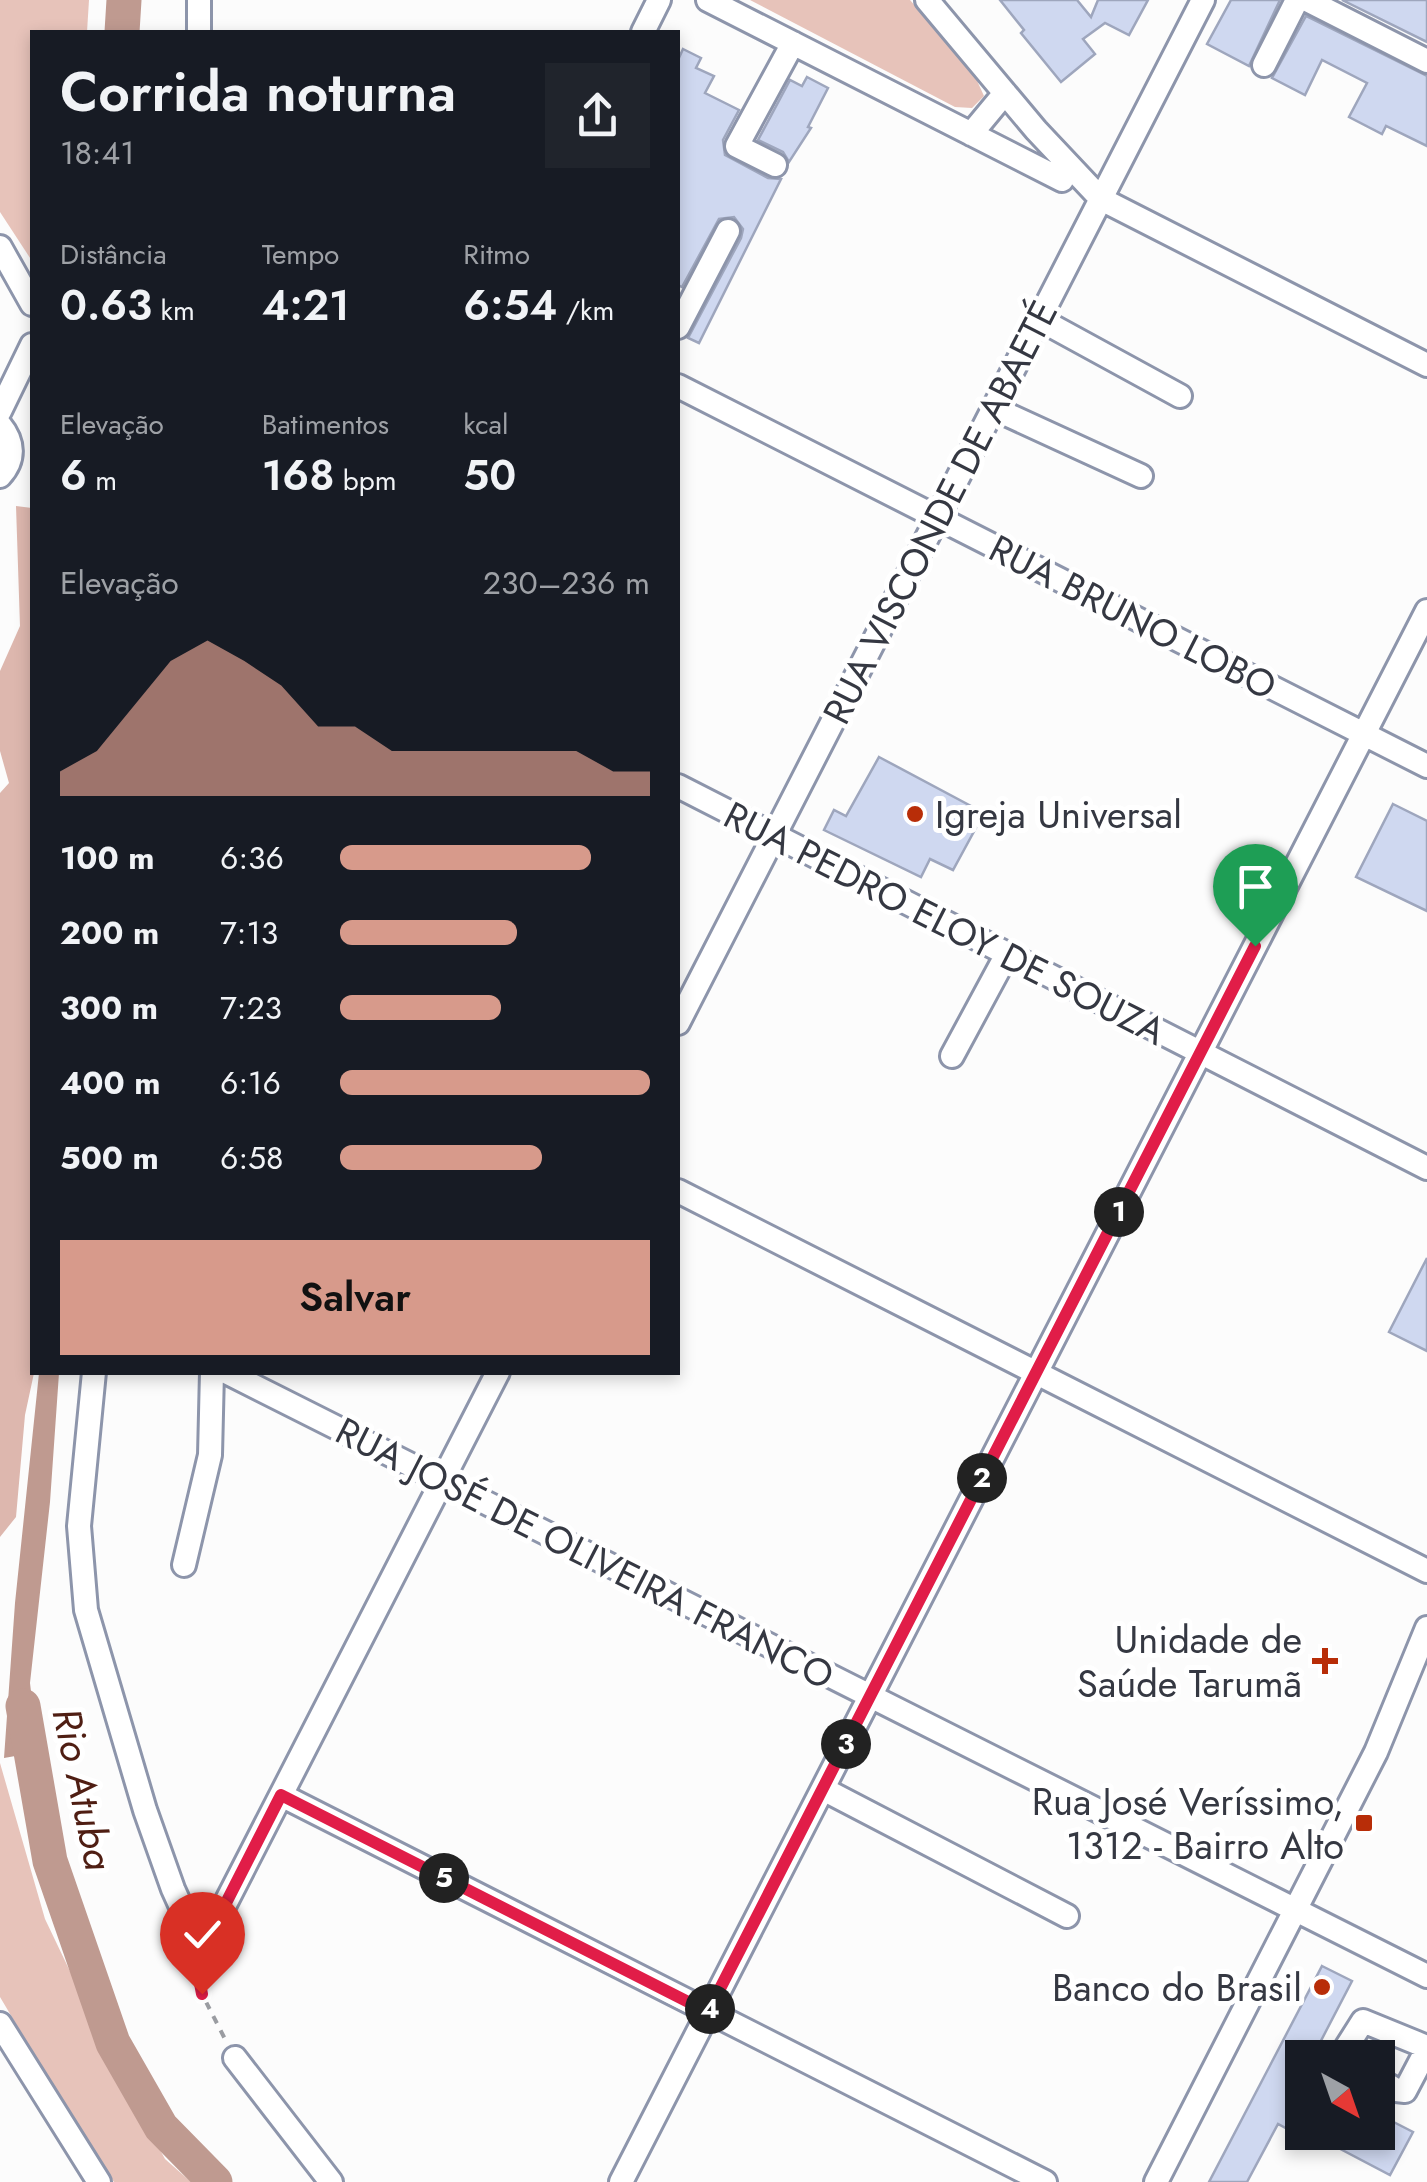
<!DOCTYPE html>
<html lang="pt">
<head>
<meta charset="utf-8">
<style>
  :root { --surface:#171b24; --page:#20242c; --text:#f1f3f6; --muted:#9ea1a6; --accent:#d79a8b }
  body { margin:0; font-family:Jost,sans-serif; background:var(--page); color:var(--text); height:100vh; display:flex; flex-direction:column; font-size:38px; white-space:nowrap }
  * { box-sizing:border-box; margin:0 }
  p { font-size:32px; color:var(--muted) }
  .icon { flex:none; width:55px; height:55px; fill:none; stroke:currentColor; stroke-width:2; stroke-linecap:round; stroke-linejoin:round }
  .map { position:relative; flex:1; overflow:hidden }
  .sheet { position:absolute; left:30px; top:30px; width:650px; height:1345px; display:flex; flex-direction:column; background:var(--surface); border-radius:0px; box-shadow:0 5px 15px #0003 }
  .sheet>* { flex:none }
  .needle { width:65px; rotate:140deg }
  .tools { position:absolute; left:1285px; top:2040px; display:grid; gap:20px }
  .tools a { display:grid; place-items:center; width:110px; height:110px; border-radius:0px; background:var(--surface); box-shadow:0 5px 15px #0003; font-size:50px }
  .pin { position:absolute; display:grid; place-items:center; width:85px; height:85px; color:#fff; margin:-102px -42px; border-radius:50% 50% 50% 0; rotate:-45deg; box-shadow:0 0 10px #0007 }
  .pin .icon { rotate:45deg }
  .km { position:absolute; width:50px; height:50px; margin:-25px; border-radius:50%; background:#222; color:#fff; font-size:28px; line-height:50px; text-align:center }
  .round { display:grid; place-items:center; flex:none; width:105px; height:105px; border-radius:0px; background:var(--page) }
  .headline { display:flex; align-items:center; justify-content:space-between; height:170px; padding:0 30px }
  h1 { font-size:55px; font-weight:600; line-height:75px }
  .metrics { display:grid; grid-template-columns:repeat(3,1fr); gap:15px; height:170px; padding:10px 30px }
  .metrics div { display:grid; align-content:center }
  .metrics b { font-size:42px; font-weight:600 }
  .metrics small { font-size:28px; font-weight:400 }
  .metrics p { font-size:28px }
  .chart { height:280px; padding:20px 30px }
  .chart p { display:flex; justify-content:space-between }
  .chart svg { width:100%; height:180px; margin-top:10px; fill:var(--accent); opacity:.7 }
  .button { display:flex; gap:20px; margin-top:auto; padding:20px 30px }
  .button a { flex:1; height:115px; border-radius:0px; background:var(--accent); color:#111; font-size:40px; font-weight:600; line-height:115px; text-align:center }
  ul { padding:0 30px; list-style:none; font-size:32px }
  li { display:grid; grid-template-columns:160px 120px 1fr; align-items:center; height:75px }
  li i { height:25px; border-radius:12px; background:var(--accent) }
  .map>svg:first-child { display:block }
</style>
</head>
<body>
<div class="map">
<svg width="1427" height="2182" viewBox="0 0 1427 2182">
  <rect width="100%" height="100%" fill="#fcfcfc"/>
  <path fill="#e7c3ba" d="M0 0H89L87 32H32V261L0 212Z
    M750 0H910L974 74 984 96 972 108 955 107Z
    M0 1763 45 1919 122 2080 165 2159 191 2182H114L94 2155 0 1997Z"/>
  <path fill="#ddb7ae" d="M16 506 32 508 34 1373 25 1415 16 1517 0 1537V793L9 783 0 751V671L20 626Z"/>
  <path fill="#bf9a90" d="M39 1373H59L50 1502 30 1683 38 1752 4 1758 15 1603Z"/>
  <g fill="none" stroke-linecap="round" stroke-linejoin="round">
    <path stroke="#bf9a90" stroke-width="35" d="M122 32 124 0
      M23 1706 50 1861 113 2043 161 2127 215 2182"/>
  </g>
  <path fill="#cfd8f0" stroke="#9ea6bd" stroke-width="2.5" d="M1000 0H1077L1091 17 1098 0H1148L1129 35 1105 23 1083 39 1095 54 1061 82 1021 33 1024 30Z
    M1231 0H1280L1249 66 1207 44Z
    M1342 0H1427V42Z
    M1306 16 1427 76V146L1386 126 1382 134 1349 117 1367 83 1322 60 1305 95 1272 78Z
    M683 49 701 58 696 68 714 76 705 93 739 110 723 140 725 155 768 178 781 179 699 343 688 338 741 238 743 229 734 217 719 219 682 287 678 285V60Z
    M807 77 828 88 808 127 811 128 789 162 783 152 758 140 790 80 802 86Z
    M879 757 984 813 953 870 930 859 921 877 824 830 834 810 846 816Z
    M1393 804 1427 821V911L1356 877Z
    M1427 1258V1351L1389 1332Z
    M1322 1966 1352 1981 1312 2058H1302V2130L1298 2127 1295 2133 1278 2124 1247 2182H1209Z
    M1378 2114 1413 2132 1390 2175 1308 2132H1378Z"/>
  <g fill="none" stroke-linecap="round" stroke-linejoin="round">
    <defs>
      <path id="minor" d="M199 0V32
        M708 0 1062 180
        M927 0 1036 130 1101 199 1427 365
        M1307 0 1427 61
        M643 32 659 0
        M1264 65 1297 0
        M971 134 1005 93
        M775 165 737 146 793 43
        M0 247 32 304
        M1039 319 1180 396
        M678 327 728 231
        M678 386 1427 766
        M993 408 1141 476
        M0 411 32 345
        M0 425C14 442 15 460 0 476
        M678 786 1427 1168
        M678 1023 1203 0
        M952 1056 1007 954
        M678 1191 1427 1571
        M94 1372 79 1526 86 1610 145 1810 173 1889 201 1951
        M226 1372 1427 1976
        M184 1565 210 1455 212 1372
        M823 1789 1067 1916
        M281 1795 1045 2182
        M201 1951 498 1372
        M0 2024 99 2182
        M235 2058 331 2182
        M1346 2058 1344 2051 1363 2021 1427 2047
        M1378 2079 1396 2090 1405 2091 1427 2049
        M621 2182 1427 611
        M1156 2182 1376 1752 1427 1628"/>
    </defs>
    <use href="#minor" stroke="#8d95ab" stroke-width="28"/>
    <path stroke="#9a9ca1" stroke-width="4" stroke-dasharray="8 8" stroke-linecap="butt" d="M199 1971 202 1994 226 2041"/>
    <use href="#minor" stroke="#fff" stroke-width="22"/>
  </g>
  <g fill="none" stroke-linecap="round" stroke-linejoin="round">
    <defs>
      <path id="route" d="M202 1994 198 1973 201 1952 281 1795 708 2012 1255 946"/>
    </defs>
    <use href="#route" stroke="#fff" stroke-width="20"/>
    <use href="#route" stroke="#e11d48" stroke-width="12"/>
  </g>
  <g fill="#b82d08" stroke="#fff" stroke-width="4">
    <circle cx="915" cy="814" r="10"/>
    <path d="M1320 1646h10v10h10v10h-10v10h-10v-10h-10v-10h10z"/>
    <rect x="1354" y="1813" width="20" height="20" rx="5"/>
    <circle cx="1322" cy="1987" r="10"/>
  </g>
  <g text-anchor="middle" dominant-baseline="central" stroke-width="10" stroke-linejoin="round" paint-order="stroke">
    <g font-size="38" fill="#353842" stroke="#fff">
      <text transform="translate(940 512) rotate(-63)">RUA VISCONDE DE ABAETÉ</text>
      <text transform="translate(1133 617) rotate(27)">RUA BRUNO LOBO</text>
      <text transform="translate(945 923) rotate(27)">RUA PEDRO ELOY DE SOUZA</text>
      <text transform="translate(585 1553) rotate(27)">RUA JOSÉ DE OLIVEIRA FRANCO</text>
    </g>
    <g font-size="38" fill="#353842" stroke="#fff" text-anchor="end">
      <text x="935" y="814" text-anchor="start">Igreja Universal</text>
      <text x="1302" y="1639">Unidade de<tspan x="1302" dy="44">Saúde Tarumã</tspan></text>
      <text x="1344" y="1801">Rua José Veríssimo,<tspan x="1344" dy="44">1312 - Bairro Alto</tspan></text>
      <text x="1302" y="1987">Banco do Brasil</text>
    </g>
    <g font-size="40" font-style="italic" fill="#4f1e13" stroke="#fff">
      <text transform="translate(83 1789) rotate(78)">Rio Atuba</text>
    </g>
  </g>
</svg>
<div class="tools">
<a><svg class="needle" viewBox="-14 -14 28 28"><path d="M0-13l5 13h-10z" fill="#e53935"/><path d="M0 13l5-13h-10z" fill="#9ea1a6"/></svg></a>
</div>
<div class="pin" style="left:1255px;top:946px;background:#1e9e55"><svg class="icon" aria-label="arrive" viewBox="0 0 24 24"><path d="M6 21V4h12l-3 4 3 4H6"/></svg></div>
<div class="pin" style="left:202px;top:1994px;background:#d93025"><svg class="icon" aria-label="check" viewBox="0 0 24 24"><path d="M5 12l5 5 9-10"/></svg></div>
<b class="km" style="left:1119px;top:1212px">1</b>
<b class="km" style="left:982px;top:1478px">2</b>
<b class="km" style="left:846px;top:1744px">3</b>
<b class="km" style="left:710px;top:2009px">4</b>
<b class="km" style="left:444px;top:1878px">5</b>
<section class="sheet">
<div class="headline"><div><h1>Corrida noturna</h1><p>18:41</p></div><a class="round"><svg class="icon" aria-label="share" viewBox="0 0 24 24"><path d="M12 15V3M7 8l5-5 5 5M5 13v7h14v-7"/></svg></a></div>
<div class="metrics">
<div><p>Distância</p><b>0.63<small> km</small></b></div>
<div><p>Tempo</p><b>4:21</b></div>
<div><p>Ritmo</p><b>6:54<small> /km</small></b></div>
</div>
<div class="metrics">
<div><p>Elevação</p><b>6<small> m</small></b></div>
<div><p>Batimentos</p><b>168<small> bpm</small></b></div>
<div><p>kcal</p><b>50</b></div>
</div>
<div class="chart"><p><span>Elevação</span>230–236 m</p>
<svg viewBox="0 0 160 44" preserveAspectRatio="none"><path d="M0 44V38L10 33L20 22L30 11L40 6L50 11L60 17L70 27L80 27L90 33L100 33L110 33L120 33L130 33L140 33L150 38L160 38V44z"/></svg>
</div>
<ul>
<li><b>100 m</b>6:36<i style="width:81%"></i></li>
<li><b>200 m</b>7:13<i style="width:57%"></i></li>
<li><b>300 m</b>7:23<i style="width:52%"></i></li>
<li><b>400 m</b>6:16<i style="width:100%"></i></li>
<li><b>500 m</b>6:58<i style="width:65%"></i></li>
</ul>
<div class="button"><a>Salvar</a></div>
</section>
</div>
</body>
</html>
